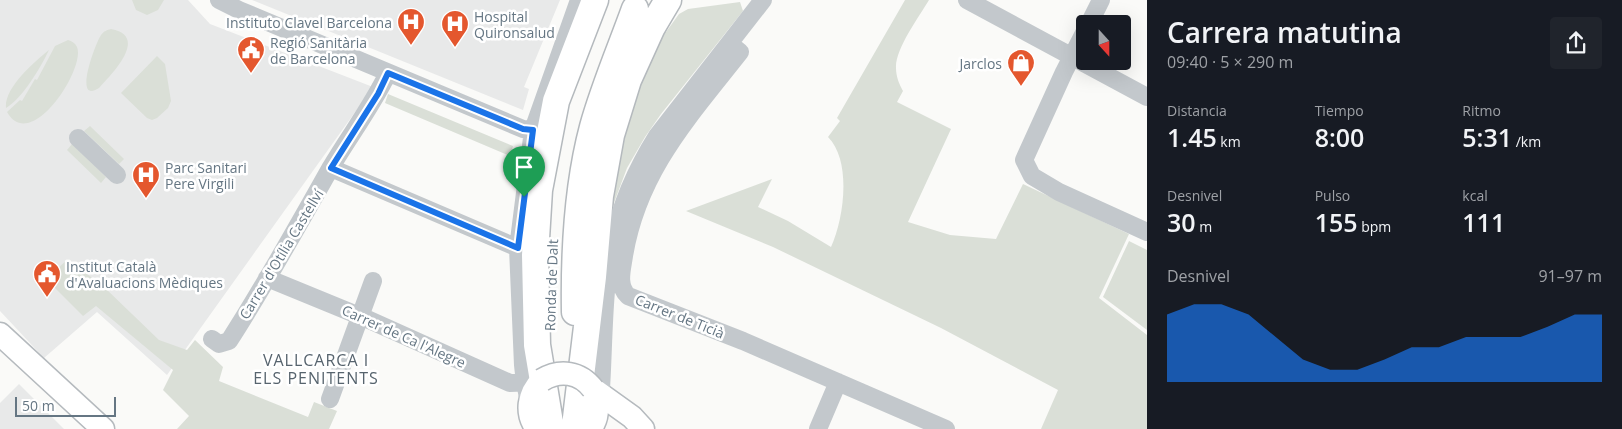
<!DOCTYPE html>
<html lang="es">
<head>
<meta charset="utf-8">
<style>
  :root { --surface:#171b24; --page:#20242c; --text:#f1f3f6; --muted:#9ea1a6; --accent:#1a73e8 }
  body { margin:0; font-family:"Open Sans",sans-serif; background:var(--page); color:var(--text); height:100vh; display:flex; flex-direction:column; font-size:19px; white-space:nowrap }
  * { box-sizing:border-box; margin:0 }
  p { font-size:16px; color:var(--muted) }
  .icon { flex:none; width:28px; height:28px; fill:none; stroke:currentColor; stroke-width:2; stroke-linecap:round; stroke-linejoin:round }
  .map { position:relative; flex:1; overflow:hidden }
  .drawer { display:flex; flex-direction:column; background:var(--surface); width:475px }
  .drawer>* { flex:none }
  .needle { width:32px; rotate:159deg }
  .tools { position:absolute; left:1076px; top:15px; display:grid; gap:10px }
  .tools a { display:grid; place-items:center; width:55px; height:55px; border-radius:5px; background:var(--surface); box-shadow:0 5px 20px #0002; font-size:25px }
  .scale { position:absolute; left:15px; bottom:12px; width:101px; box-sizing:border-box; padding-left:5px; border:2px solid #657683; border-top:0; font-size:14px; line-height:18px; white-space:nowrap; color:#657683; -webkit-text-stroke:4px #fff; paint-order:stroke }
  .pin { position:absolute; display:grid; place-items:center; width:42px; height:42px; color:#fff; margin:-51px -21px; border-radius:50% 50% 50% 0; rotate:-45deg; box-shadow:0 0 5px #0007 }
  .pin .icon { rotate:45deg }
  .round { display:grid; place-items:center; flex:none; width:52px; height:52px; border-radius:5px; background:var(--page) }
  .head { display:flex; align-items:center; justify-content:space-between; height:85px; padding:0 20px }
  h1 { font-size:28px; font-weight:600; line-height:38px }
  .metrics { display:grid; grid-template-columns:repeat(3,1fr); gap:8px; height:85px; padding:5px 20px }
  .metrics div { display:grid; align-content:center }
  .metrics b { font-size:25px; font-weight:600 }
  .metrics small { font-size:14px; font-weight:400 }
  .metrics p { font-size:14px }
  .chart { height:140px; padding:10px 20px }
  .chart p { display:flex; justify-content:space-between }
  .chart svg { width:100%; height:90px; margin-top:5px; fill:var(--accent); opacity:.7 }
  main { display:flex; flex:1; min-height:0 }
  .map>svg:first-child { display:block }
</style>
</head>
<body>
<main>
<div class="map">
<svg width="1147" height="429" viewBox="0 0 1147 429">
  <rect width="100%" height="100%" fill="#fafaf8"/>
  <path fill="#e8e9e9" d="M0 0H188L210 24 373 87 167 375 97 312 44 358 0 311Z
    M252 0H560L524 87 529 89 523 110Z
    M19 384 64 429H0V403Z"/>
  <path fill="#dadfd7" d="M132 0H164L158 10 147 15 136 10Z
    M905 0H929C919 17 895 49 896 68 896 76 899 84 903 91L897 102 951 129 908 222 950 235 996 239 1023 184 1129 234 1099 298 1147 335V429H1041L1058 390 941 328 773 247 686 211 772 179 758 207 788 221 831 247C844 219 852 161 828 137L840 121 837 118Z
    M740 2 743 11 661 114 645 137 627 168 608 219 612 157 660 30 666 32 679 14 688 9Z
    M111 29C150 36 111 75 99 88 72 105 96 42 101 35 104 31 107 30 111 29Z
    M68 40C72 41 75 43 77 47 86 68 31 154 7 112L20 100 22 101 35 79 37 80 55 46Z
    M49 50C41 67 22 99 6 108 4 88 34 62 49 50Z
    M157 56 165 64 171 101 168 108 157 118 152 120 147 118 121 93Z
    M388 94 513 146 510 156 385 103Z
    M90 126 124 159 119 164 84 131Z
    M72 144 106 177 101 183 67 150Z
    M1129 241 1147 250V330L1103 297Z
    M68 259 105 288 159 340 187 350 195 340 223 367 219 381 308 417 314 402 337 411 329 429H177L189 416 163 390 173 370 96 306 83 316 46 279Z"/>
  <g fill="none" stroke-linecap="round" stroke-linejoin="round">
    <defs>
      <path id="major" d="M0 334 103 429
        M593 389 632 417 643 429
        M537 429C525 413 528 394 542 380
        M590 429C600 417 598 403 593 389"/>
      <path id="highway" d="M575 312C574 250 577 187 593 127 604 87 621 48 635 9
        M575 426 593 277 600 196 611 135 628 80 652 27 668 0
        M551 429 537 345 535 255 539 190 556 101 595 0"/>
    </defs>
    <use href="#major" stroke="#b5babe" stroke-width="25"/>
    <use href="#highway" stroke="#b4b9bd" stroke-width="29"/>
    <path stroke="#c3c8cc" stroke-width="18" d="M219 0 239 10 523 129 533 130
      M967 0 1147 97
      M1089 24 1101 0
      M1085 31 1064 72 1024 160 1032 176 1059 192 1147 232
      M730 44 740 52C689 117 638 171 624 256 622 270 617 285 628 296L743 341 946 429
      M78 138 117 175
      M331 168 518 248
      M267 278 367 319 510 383 535 382
      M212 339 219 344 229 341C265 285 298 226 331 167 350 135 372 106 388 73
      M330 399 373 281
      M529 402 525 383 523 365 518 248 533 130 579 0
      M598 404 601 389C604 340 603 289 613 241 621 204 637 168 657 136L763 0
      M818 429 838 382"/>
    <use href="#major" stroke="#fff" stroke-width="22"/>
    <use href="#highway" stroke="#fff" stroke-width="26"/>
    <defs>
      <path id="major-bridge" d="M542 380C560 369 580 372 593 389"/>
    </defs>
    <use href="#major-bridge" stroke="#b5babe" stroke-width="25" stroke-linecap="butt"/>
    <use href="#major-bridge" stroke="#fff" stroke-width="22"/>
  </g>
  <g fill="none" stroke-linecap="round" stroke-linejoin="round">
    <defs>
      <path id="route" d="M388 73 523 129 533 130 518 248 331 168 378 94Z"/>
    </defs>
    <use href="#route" stroke="#fff" stroke-width="10"/>
    <use href="#route" stroke="#1a73e8" stroke-width="6"/>
  </g>
  <defs>
    <symbol id="hospital-pin" viewBox="-11 -11 22 30"><path d="M0 17L-7.5 6A9.5 9.5 0 1 1 7.5 6Z" fill="#e4572e" stroke="#fff"/><path d="M-5-5h3v3.5h4V-5h3V5h-3V1.5h-4V5h-3Z" fill="#fff"/></symbol>
    <symbol id="civic-pin" viewBox="-11 -11 22 30"><path d="M0 17L-7.5 6A9.5 9.5 0 1 1 7.5 6Z" fill="#e4572e" stroke="#fff"/><path d="M-.6-6.5H3V-4.5H.6V-3L4-1V1h2V6H-6V1h2V-1L-.6-3ZM-1.2 2.5V6h2.4V2.5Z" fill="#fff"/></symbol>
    <symbol id="shop-pin" viewBox="-11 -11 22 30"><path d="M0 17L-7.5 6A9.5 9.5 0 1 1 7.5 6Z" fill="#e4572e" stroke="#fff"/><path d="M-5-2.5h2.3a2.7 3.5 0 0 1 5.4 0H5L5.5 6h-11ZM-1.5-2.5h3a1.5 2.3 0 0 0-3 0Z" fill="#fff"/></symbol>
  </defs>
  <g fill-rule="evenodd">
    <use href="#hospital-pin" x="395" y="6" width="32" height="43"/>
    <use href="#hospital-pin" x="439" y="8" width="32" height="43"/>
    <use href="#civic-pin" x="235" y="34" width="32" height="43"/>
    <use href="#shop-pin" x="1005" y="47" width="32" height="43"/>
    <use href="#hospital-pin" x="130" y="159" width="32" height="43"/>
    <use href="#civic-pin" x="31" y="258" width="32" height="43"/>
  </g>
  <g text-anchor="middle" dominant-baseline="central" stroke-width="5" stroke-linejoin="round" paint-order="stroke">
    <g font-size="14" fill="#657683" stroke="#fff" text-anchor="start">
      <text x="474" y="16">Hospital<tspan x="474" dy="16">Quironsalud</tspan></text>
      <text x="392" y="22" text-anchor="end">Instituto Clavel Barcelona</text>
      <text x="270" y="42">Regió Sanitària<tspan x="270" dy="16">de Barcelona</tspan></text>
      <text x="1002" y="63" text-anchor="end">Jarclos</text>
      <text x="165" y="167">Parc Sanitari<tspan x="165" dy="16">Pere Virgili</tspan></text>
      <text x="66" y="266">Institut Català<tspan x="66" dy="16">d'Avaluacions Mèdiques</tspan></text>
    </g>
    <g font-size="14" fill="#657683" stroke="#fff">
      <text transform="translate(281 254) rotate(-59)">Carrer d'Otília Castellví</text>
      <text transform="translate(551 285) rotate(-88)">Ronda de Dalt</text>
      <text transform="translate(680 316) rotate(22)">Carrer de Ticià</text>
      <text transform="translate(404 336) rotate(24)">Carrer de Ca l'Alegre</text>
    </g>
    <g font-size="16" letter-spacing="1" fill="#57646e" stroke="#fff">
      <text x="316" y="360">VALLCARCA I<tspan x="316" dy="18">ELS PENITENTS</tspan></text>
    </g>
  </g>
</svg>
<div class="tools">
<a><svg class="needle" viewBox="-14 -14 28 28"><path d="M0-13l5 13h-10z" fill="#e53935"/><path d="M0 13l5-13h-10z" fill="#9ea1a6"/></svg></a>
</div>
<div class="scale">50 m</div>
<div class="pin" style="left:524px;top:197px;background:#1e9e55"><svg class="icon" aria-label="arrive" viewBox="0 0 24 24"><path d="M6 21V4h12l-3 4 3 4H6"/></svg></div>
</div>
<section class="drawer">
<div class="head"><div><h1>Carrera matutina</h1><p>09:40 · 5 × 290 m</p></div><a class="round"><svg class="icon" aria-label="share" viewBox="0 0 24 24"><path d="M12 15V3M7 8l5-5 5 5M5 13v7h14v-7"/></svg></a></div>
<div class="metrics">
<div><p>Distancia</p><b>1.45<small> km</small></b></div>
<div><p>Tiempo</p><b>8:00</b></div>
<div><p>Ritmo</p><b>5:31<small> /km</small></b></div>
</div>
<div class="metrics">
<div><p>Desnivel</p><b>30<small> m</small></b></div>
<div><p>Pulso</p><b>155<small> bpm</small></b></div>
<div><p>kcal</p><b>111</b></div>
</div>
<div class="chart"><p><span>Desnivel</span>91–97 m</p>
<svg viewBox="0 0 160 44" preserveAspectRatio="none"><path d="M0 44V11L10 6L20 6L30 11L40 22L50 33L60 38L70 38L80 33L90 27L100 27L110 22L120 22L130 22L140 17L150 11L160 11V44z"/></svg>
</div>
</section>
</main>
</body>
</html>
